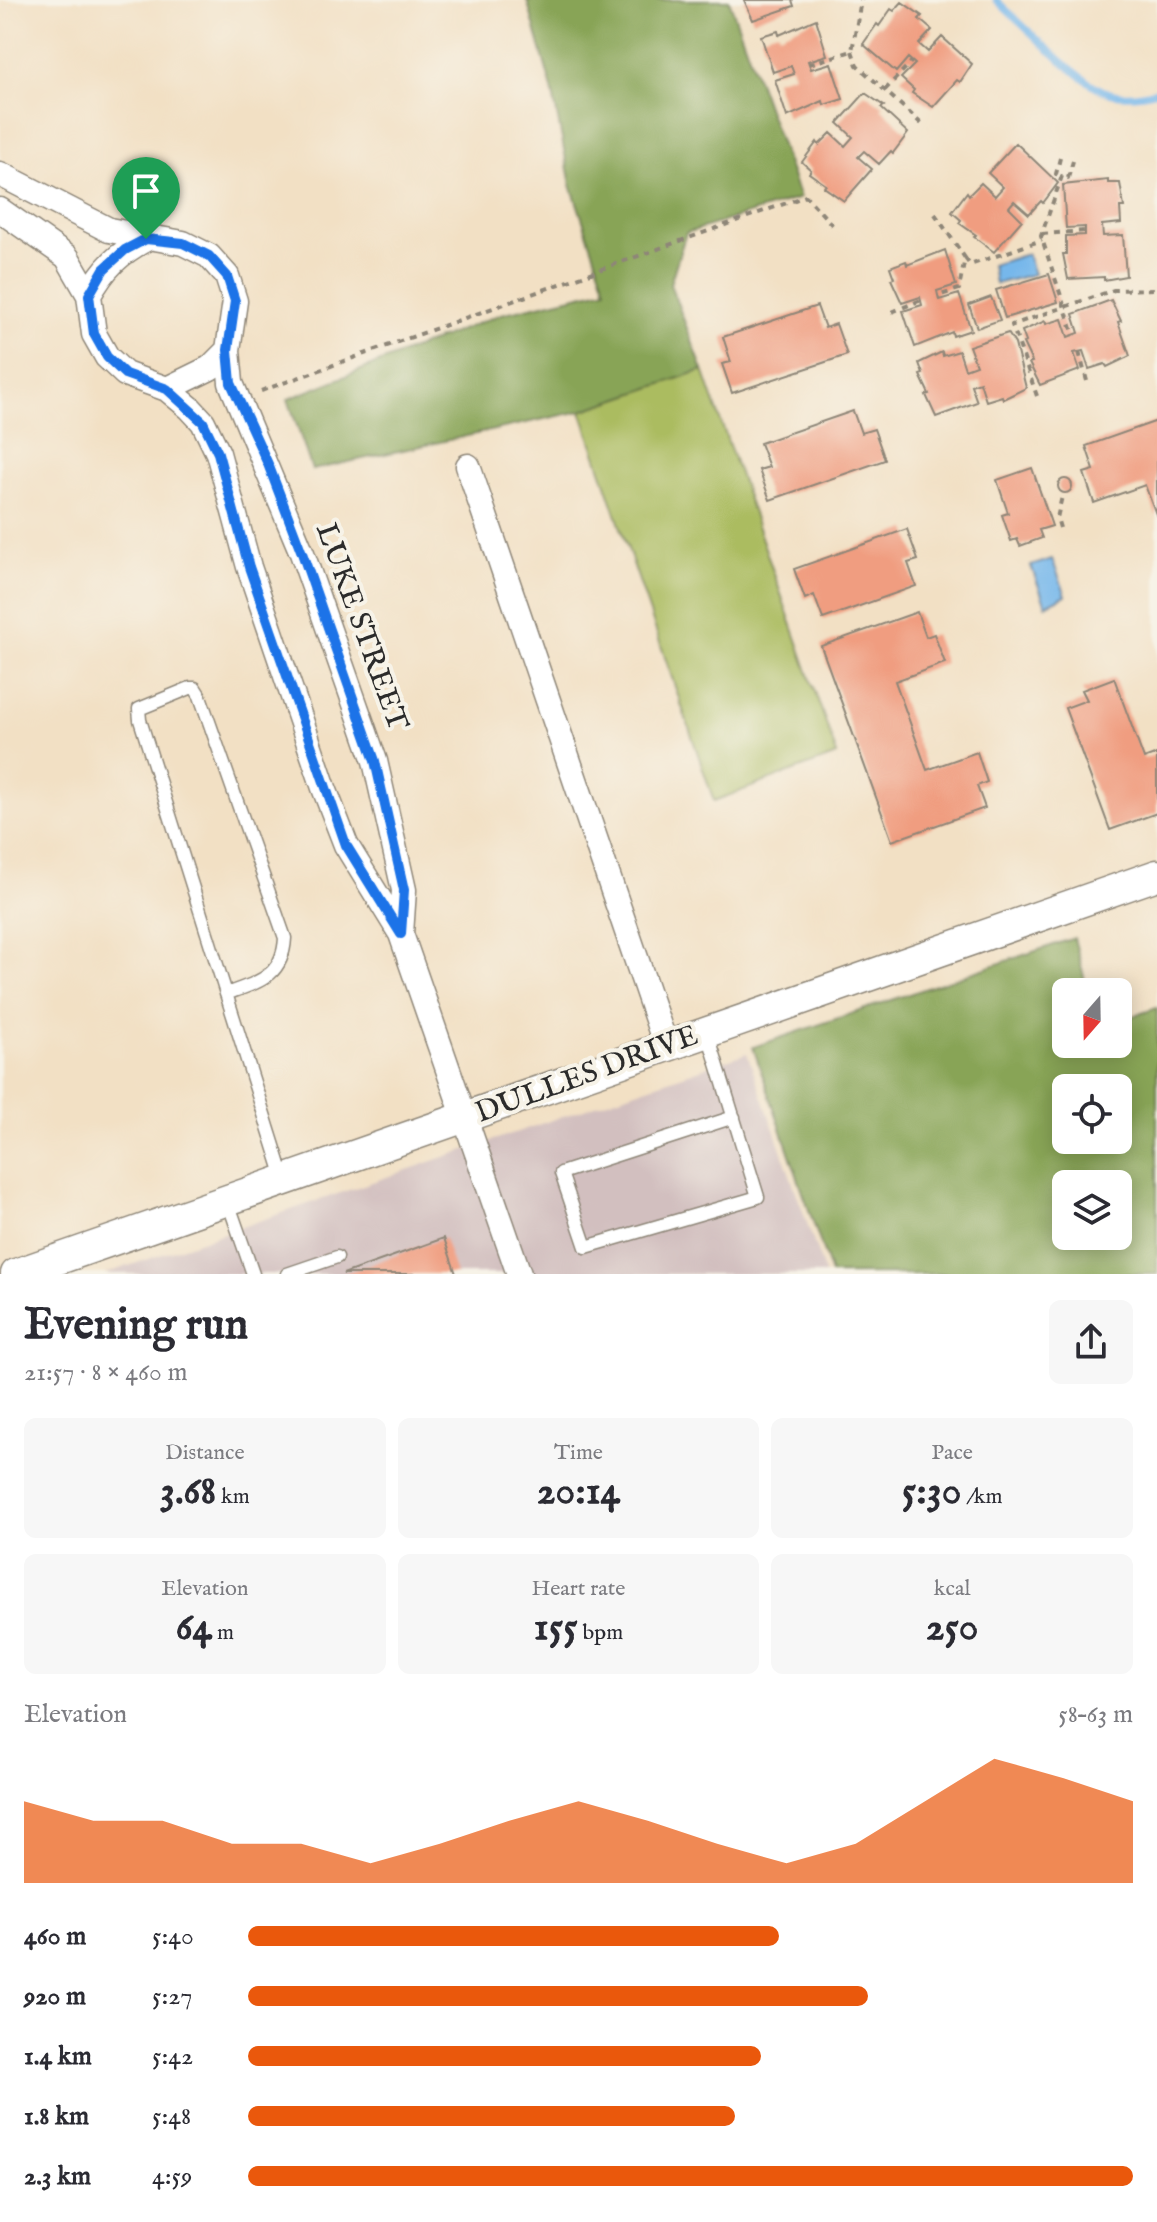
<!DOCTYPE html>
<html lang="en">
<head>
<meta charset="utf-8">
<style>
  :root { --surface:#fff; --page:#f7f7f7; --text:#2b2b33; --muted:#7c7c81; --accent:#ea580c }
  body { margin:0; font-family:"IM FELL English",serif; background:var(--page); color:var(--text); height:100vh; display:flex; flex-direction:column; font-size:30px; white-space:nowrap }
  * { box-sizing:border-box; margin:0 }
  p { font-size:26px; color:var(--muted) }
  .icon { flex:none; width:44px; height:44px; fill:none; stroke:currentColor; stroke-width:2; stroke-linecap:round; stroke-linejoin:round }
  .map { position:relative; height:1274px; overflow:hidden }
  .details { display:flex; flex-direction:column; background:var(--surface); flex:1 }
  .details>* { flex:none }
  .needle { width:52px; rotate:200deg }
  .fabs { position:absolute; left:1052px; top:978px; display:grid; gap:16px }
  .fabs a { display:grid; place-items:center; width:80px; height:80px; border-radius:12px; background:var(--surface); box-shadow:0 4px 20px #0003; font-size:40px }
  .pin { position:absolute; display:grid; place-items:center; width:68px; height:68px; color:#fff; margin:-82px -34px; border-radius:50% 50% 50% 0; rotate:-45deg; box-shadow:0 0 8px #0007 }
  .pin .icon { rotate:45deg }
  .round { display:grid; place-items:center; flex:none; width:84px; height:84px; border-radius:12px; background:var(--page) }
  .overview { display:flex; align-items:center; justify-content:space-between; height:136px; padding:0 24px }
  h1 { font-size:44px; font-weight:700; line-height:60px }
  .metrics { display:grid; grid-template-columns:repeat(3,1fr); gap:12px; height:136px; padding:8px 24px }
  .metrics div { display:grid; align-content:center; border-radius:12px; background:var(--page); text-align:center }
  .metrics b { font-size:40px; font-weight:700 }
  .metrics small { font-size:22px; font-weight:400 }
  .metrics p { font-size:22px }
  .chart { height:224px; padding:16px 24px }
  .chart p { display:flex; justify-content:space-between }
  .chart svg { width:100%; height:144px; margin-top:8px; fill:var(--accent); opacity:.7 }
  ul { padding:0 24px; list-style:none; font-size:26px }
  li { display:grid; grid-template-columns:128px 96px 1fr; align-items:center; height:60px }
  li i { height:20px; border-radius:10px; background:var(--accent) }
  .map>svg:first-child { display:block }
</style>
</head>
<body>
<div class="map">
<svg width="1157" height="1274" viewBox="0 0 1157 1274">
  <rect width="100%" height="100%" fill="#f7f3e8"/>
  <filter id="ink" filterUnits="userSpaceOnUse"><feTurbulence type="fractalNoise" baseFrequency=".0125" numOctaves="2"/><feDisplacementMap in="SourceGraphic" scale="16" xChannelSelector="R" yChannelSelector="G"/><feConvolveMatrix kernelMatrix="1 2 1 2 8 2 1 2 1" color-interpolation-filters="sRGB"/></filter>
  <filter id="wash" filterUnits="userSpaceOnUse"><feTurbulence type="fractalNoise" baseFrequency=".006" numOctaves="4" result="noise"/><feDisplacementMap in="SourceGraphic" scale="32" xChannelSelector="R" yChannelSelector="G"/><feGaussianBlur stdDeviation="1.8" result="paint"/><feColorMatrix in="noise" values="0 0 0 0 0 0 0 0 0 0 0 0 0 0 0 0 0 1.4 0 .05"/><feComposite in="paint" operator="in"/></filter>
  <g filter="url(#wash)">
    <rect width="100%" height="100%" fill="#f2e0c4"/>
    <path fill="#d2bfbf" d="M747 1053 825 1274H105Z"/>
    <path fill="#abbc60" stroke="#6b7446" stroke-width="2" d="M703 370 837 755 714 801 581 411Z"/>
    <path fill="#88a456" stroke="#5a6840" stroke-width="2" fill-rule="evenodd" d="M527 0H729L800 198 686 233 670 284 703 370 581 411 312 470 288 399 501 314 606 289 571 185 552 89Z
      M1074 938 1088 992H1066V1044H1118V1021L1157 1008V1274H831L753 1047ZM1066 1088H1118V1140H1066ZM1066 1184H1118V1236H1066Z"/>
    <path fill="#76b7eb" stroke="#50718b" stroke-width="2" d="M1027 254 1034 274 995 284 992 265Z
      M1052 559 1066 595 1046 605 1031 566Z"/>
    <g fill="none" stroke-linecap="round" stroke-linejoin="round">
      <path stroke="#76b7eb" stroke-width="7" d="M996 0C1020 22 1085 89 1113 94 1129 97 1142 95 1157 91"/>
    </g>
    <g id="blocks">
      <path fill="#f09d80" d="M744 0H792L794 6 753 20Z
        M902 2 922 16 919 19 932 30 919 44 928 52 942 37 972 64 960 82 957 80 933 107 912 93 914 90 901 78 915 64 908 58 896 72 863 44 877 24 879 26 891 9 894 11Z
        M816 19 827 55 808 61 809 64 811 69 831 63 843 99 824 105 823 101 787 117 775 80 794 74 791 66 773 72 761 36 778 31 779 35Z
        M865 93 884 106 881 108 908 133 893 153 891 151 879 164 864 151 858 157 872 169 844 201 824 187 826 185 809 173 811 170 802 162 817 142 819 145 831 133 845 146 853 137 838 123Z
        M1016 143 1058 183 1043 203 1041 201 1029 214 1014 201 1009 207 1022 220 994 252 974 237 976 235 959 223 961 220 952 212 967 192 969 195 981 183 995 196 1003 187 988 173Z
        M1108 180V183H1120L1124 207H1120L1121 223 1102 225 1103 236 1123 235 1126 276 1104 280V277L1068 279 1063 254H1066V236L1085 235V227L1066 228 1063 185Z
        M945 250 956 285 937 291 939 300 959 294 971 330 953 336 952 332 915 347 903 311 922 305 920 297 902 303 891 279 894 278 890 267 906 261 907 265Z
        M1049 274 1058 302 1005 318 996 290Z
        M991 297 1000 320 977 328 969 305Z
        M1111 300 1121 321 1118 322 1130 356 1107 367 1105 364 1089 369 1083 351 1074 353 1080 370 1040 385 1029 363 1032 362 1023 343 1026 342 1022 331 1045 321 1046 324 1062 319 1068 337 1079 333 1073 314Z
        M817 306 825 328 836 324 847 355 732 393 722 364 731 362 723 337Z
        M1008 333 1015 344 1026 388 1003 399 1002 396 986 401 980 382 971 385 977 402 936 417 926 395 929 394 920 375 923 374 919 363 942 352 943 356 959 351 965 369 976 365 969 346Z
        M853 411 861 433 874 429 885 460 770 500 759 470 769 467 760 443Z
        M1157 421V517L1145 485 1094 503 1084 473 1094 470 1086 446Z
        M1032 468 1052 526 1039 530 1042 538 1020 546 1017 539 1011 541 1002 515 1008 513 997 480Z
        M1058 486a7 7 0 1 1 14 0a7 7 0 1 1-14 0Z
        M907 529 918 560 908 563 916 586 823 619 814 595 805 599 794 569Z
        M917 612 926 637 934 634 945 663 895 681 927 770 977 752 987 782 977 786 985 808 892 841 821 646Z
        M1114 678 1144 759 1157 754V813L1110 830 1065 708 1087 700 1082 690Z
        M444 1238 456 1274H343Z"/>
    </g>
  </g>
  <g filter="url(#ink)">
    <use href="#blocks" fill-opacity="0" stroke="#8e8678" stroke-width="2"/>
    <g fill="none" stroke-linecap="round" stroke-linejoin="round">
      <defs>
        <path id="service" d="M226 994C258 982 283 977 285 938L200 696 195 688H190L139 709 140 720 285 1181
          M707 1031 758 1197 586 1247 561 1173 734 1117
          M228 1202 253 1274
          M287 1274 337 1257"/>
        <path id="minor" d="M0 174 109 230 183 243 209 256 227 276 235 301 228 350 231 383 302 553 375 761 404 890 401 934
          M0 210 67 257 89 295 94 334 107 357 125 374 167 389 190 408 203 422 218 453 249 567 324 788 346 845 401 934 519 1274
          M89 295C104 268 119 253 146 239
          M167 389 210 368 228 350
          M468 466 666 1046"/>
        <path id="tertiary" d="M16 1274 1157 875"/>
      </defs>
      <use href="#service" stroke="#8e8678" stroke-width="15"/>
      <use href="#minor" stroke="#8e8678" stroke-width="27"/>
      <use href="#tertiary" stroke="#8e8678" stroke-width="33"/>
      <path stroke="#8e8678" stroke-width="4" stroke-dasharray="6 6" stroke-linecap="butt" d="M852 51 857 65 925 127
        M809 64 852 51 861 0
        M885 90 912 61
        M1060 158 1056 174 1062 176
        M1073 161 1068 178 1062 176 1041 236 1074 335
        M935 214 965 258 959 289 938 296
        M1042 234 1085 231
        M965 258 970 265 1042 240
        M892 312 921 300
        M1079 352 1087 381
        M261 391 806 196 834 227
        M1037 396 1012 325 1114 290 1157 289
        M1060 528 1057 518 1063 492"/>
      <use href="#service" stroke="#fff" stroke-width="12"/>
      <use href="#minor" stroke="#fff" stroke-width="24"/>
      <use href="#tertiary" stroke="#fff" stroke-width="30"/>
    </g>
  </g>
  <g fill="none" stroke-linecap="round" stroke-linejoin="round" filter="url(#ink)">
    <defs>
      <path id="route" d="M146 239 183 243 209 256 227 276 235 301 228 350 231 383 268 464 302 553 375 761 404 890 401 934 346 845 249 567 218 453 203 422 167 389 125 374 107 357 94 334 89 295 104 269 125 250Z"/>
    </defs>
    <use href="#route" stroke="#fff" stroke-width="16"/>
    <use href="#route" stroke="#1a73e8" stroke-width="10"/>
  </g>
  <g text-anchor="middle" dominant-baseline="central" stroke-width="8" stroke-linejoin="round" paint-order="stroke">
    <g font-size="30" fill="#2b2b2b" stroke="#f7f3e8">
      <text transform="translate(361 627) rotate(70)">LUKE STREET</text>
      <text transform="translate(587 1075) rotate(-20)">DULLES DRIVE</text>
    </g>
  </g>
</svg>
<div class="fabs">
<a><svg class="needle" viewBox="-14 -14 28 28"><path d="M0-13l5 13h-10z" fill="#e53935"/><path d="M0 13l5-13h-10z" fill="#7c7c81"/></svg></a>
<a><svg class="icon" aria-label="locate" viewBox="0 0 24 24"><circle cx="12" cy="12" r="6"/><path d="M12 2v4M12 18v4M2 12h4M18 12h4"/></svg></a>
<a><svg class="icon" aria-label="layers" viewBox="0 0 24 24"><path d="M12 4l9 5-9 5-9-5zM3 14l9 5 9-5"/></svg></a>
</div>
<div class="pin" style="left:146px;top:239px;background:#1e9e55"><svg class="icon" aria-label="arrive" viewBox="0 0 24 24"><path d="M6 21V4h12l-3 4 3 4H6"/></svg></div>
</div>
<section class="details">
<div class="overview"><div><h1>Evening run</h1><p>21:57 · 8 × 460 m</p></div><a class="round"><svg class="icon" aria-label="share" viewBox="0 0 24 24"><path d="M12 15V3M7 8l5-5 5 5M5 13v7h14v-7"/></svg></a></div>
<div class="metrics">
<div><p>Distance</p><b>3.68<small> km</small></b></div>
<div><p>Time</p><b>20:14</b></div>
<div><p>Pace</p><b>5:30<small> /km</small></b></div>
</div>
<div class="metrics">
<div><p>Elevation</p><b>64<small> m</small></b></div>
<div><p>Heart rate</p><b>155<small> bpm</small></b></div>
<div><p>kcal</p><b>250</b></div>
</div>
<div class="chart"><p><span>Elevation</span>58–63 m</p>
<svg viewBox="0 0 160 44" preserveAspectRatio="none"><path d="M0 44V19L10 25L20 25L30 32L40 32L50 38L60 32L70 25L80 19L90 25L100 32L110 38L120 32L130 19L140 6L150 12L160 19V44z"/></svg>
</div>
<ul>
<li><b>460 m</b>5:40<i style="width:60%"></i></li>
<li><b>920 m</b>5:27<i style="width:70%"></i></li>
<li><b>1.4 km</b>5:42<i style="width:58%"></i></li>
<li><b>1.8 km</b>5:48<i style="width:55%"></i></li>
<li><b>2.3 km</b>4:59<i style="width:100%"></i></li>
</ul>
</section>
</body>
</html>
